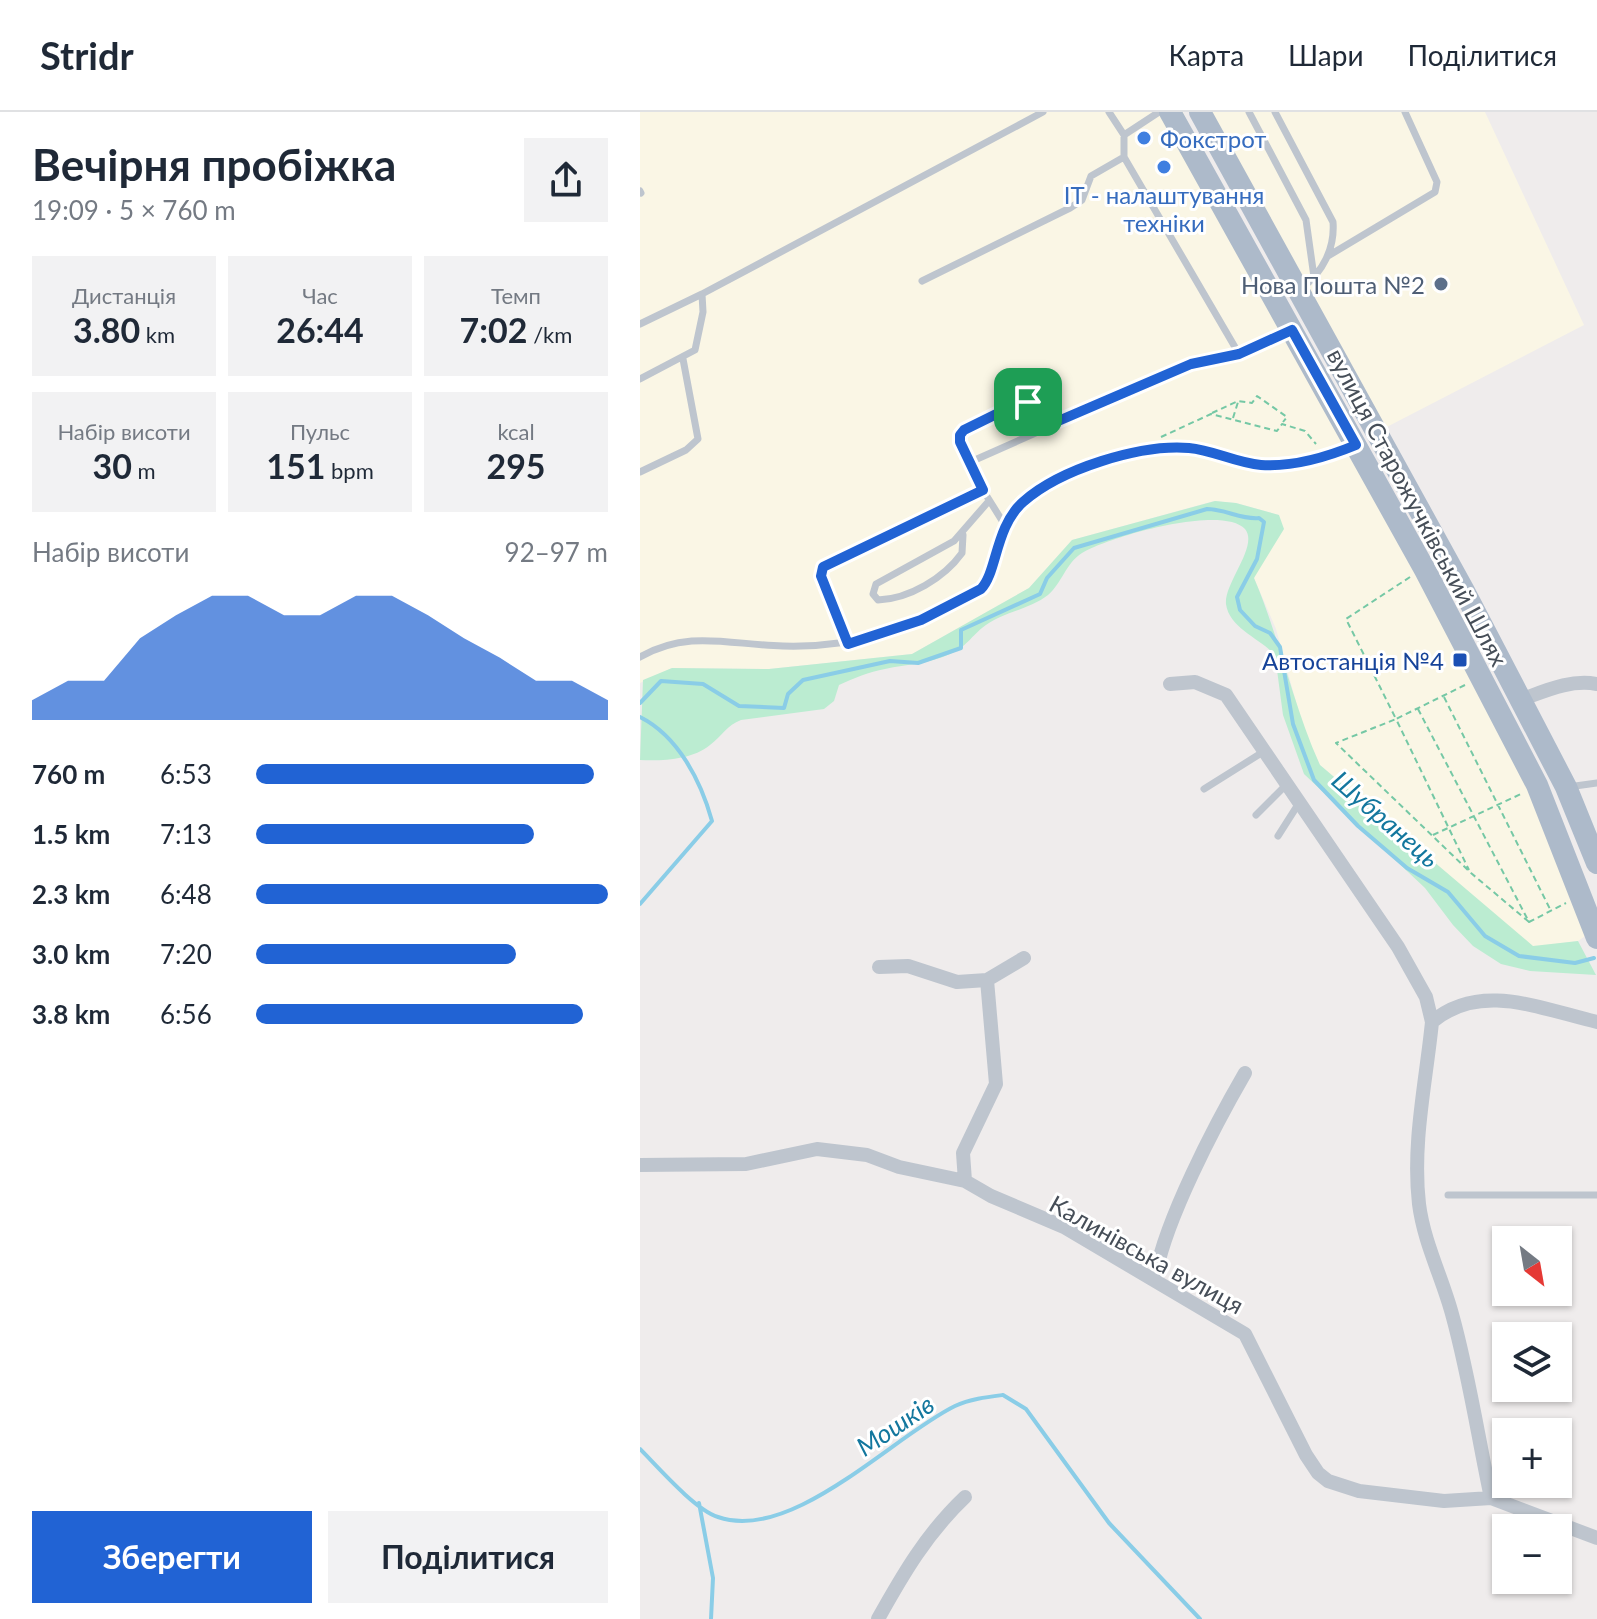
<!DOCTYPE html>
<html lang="uk">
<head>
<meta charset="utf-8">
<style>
  :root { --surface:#fff; --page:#f2f2f3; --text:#1f2937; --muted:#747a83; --line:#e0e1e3; --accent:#2163d4 }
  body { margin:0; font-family:Lato,sans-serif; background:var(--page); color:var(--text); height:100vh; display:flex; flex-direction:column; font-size:30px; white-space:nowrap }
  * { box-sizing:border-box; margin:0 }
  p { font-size:26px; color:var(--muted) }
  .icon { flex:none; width:44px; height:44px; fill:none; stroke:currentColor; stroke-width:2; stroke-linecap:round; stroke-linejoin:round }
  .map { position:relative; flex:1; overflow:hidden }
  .sheet { display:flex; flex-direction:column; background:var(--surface); width:640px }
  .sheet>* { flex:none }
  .needle { width:52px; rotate:149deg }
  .buttons { position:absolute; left:852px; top:1114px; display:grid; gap:16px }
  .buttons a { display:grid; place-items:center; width:80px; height:80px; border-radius:0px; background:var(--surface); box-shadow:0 2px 6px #0004; font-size:40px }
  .pin { position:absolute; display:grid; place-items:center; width:68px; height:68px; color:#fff; margin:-34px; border-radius:16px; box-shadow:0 4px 12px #0006 }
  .round { display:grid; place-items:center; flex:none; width:84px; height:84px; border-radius:0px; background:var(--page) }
  .summary { display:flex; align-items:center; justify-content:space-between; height:136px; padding:0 32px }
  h1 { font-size:44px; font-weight:700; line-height:60px }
  .metrics { display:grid; grid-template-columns:repeat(3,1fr); gap:12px; height:136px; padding:8px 32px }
  .metrics div { display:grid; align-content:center; border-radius:0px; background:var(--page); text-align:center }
  .metrics b { font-size:34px; font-weight:700 }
  .metrics small { font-size:22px; font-weight:400 }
  .metrics p { font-size:22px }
  .chart { height:224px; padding:16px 32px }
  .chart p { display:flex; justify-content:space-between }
  .chart svg { width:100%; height:144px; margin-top:8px; fill:var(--accent); opacity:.7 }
  .primary-button { display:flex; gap:16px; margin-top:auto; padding:16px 32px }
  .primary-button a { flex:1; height:92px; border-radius:0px; background:var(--accent); color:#fff; font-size:32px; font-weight:700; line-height:92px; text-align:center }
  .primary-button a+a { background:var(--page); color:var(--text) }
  ul { padding:0 32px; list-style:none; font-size:26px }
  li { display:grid; grid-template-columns:128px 96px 1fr; align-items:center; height:60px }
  li i { height:20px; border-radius:10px; background:var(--accent) }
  header { display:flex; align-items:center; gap:48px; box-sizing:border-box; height:112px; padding:0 40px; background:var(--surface); border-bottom:2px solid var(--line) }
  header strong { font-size:38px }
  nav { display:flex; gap:44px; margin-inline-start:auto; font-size:28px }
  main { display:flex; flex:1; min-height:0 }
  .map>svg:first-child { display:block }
</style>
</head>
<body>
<header>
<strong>Stridr</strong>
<nav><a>Карта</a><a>Шари</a><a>Поділитися</a></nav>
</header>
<main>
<section class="sheet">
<div class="summary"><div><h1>Вечірня пробіжка</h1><p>19:09 · 5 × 760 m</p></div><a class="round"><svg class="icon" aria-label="share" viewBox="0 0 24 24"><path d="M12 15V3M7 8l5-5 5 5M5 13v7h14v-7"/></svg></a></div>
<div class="metrics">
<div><p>Дистанція</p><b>3.80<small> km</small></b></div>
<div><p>Час</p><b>26:44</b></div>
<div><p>Темп</p><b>7:02<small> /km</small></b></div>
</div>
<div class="metrics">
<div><p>Набір висоти</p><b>30<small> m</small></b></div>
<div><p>Пульс</p><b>151<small> bpm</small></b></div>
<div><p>kcal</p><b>295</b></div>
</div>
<div class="chart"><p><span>Набір висоти</span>92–97 m</p>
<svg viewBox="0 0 160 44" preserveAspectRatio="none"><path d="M0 44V38L10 32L20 32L30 19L40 12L50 6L60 6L70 12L80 12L90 6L100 6L110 12L120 19L130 25L140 32L150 32L160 38V44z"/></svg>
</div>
<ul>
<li><b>760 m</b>6:53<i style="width:96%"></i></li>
<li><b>1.5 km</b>7:13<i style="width:79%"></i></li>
<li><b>2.3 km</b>6:48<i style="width:100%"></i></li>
<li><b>3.0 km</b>7:20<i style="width:74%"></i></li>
<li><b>3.8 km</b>6:56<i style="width:93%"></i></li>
</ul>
<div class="primary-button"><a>Зберегти</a><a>Поділитися</a></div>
</section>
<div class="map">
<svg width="957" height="1507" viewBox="0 0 957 1507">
  <rect width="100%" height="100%" fill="#efecec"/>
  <path fill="#faf6e5" d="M0 0H543L652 218 707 305 957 816 938 829 893 835 680 653 664 619 636 517 614 466 639 403 596 391 574 389 432 428 389 476 272 542 129 557 32 556 0 571Z
    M564 0H845L944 213 739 319Z"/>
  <path fill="#bbecd1" d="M575 389 596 391 639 403 644 417 614 466C640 527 653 593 680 653L893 834 938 829 956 863 890 859 861 852 833 834 813 813 785 776 664 662 643 603 635 543C621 527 589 516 586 492 584 471 619 434 605 417 582 392 468 425 442 441 426 451 422 471 408 483 389 498 361 500 342 516 330 526 327 534 310 542 289 552 267 552 245 557 229 560 214 566 199 573L194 589 184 597 101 608C87 613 82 624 70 633 52 648 22 649 0 648L3 568 32 556 129 557 272 542 389 476 432 428Z"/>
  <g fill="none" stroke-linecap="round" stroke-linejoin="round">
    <path stroke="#8acde7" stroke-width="4" d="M0 591 21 569 63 572 99 594 144 596 148 582 163 568 250 549 278 551 321 536V518L400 482 407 466 434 436 567 397C585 397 602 408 619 406L624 410 617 447 597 485 600 498 615 514 630 521 640 535 653 612 674 668 718 714 767 756 808 780 845 824 879 844 935 851 954 846
      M0 605C38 624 61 669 72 709L0 792
      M0 1337C17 1354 55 1398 78 1405 152 1431 253 1324 315 1294 330 1287 347 1285 363 1283L386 1297 469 1411 560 1507
      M59 1391 73 1466 71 1507"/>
    <path stroke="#75c8a5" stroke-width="2" stroke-dasharray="6 4" stroke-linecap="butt" d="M572 301 598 289 612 291 617 284 647 305 643 310
      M593 306 598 290
      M521 325 571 302 637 319 642 312 665 319 676 332
      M770 465 706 507 756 607 696 631 831 761 889 810
      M825 573 756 607 829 758
      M804 585 910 797
      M778 597 889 810 926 791
      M793 723 881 682"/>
    <path stroke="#bec5ce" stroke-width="7" d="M469 0 484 23V45L599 242
      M609 0 666 108 674 165
      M635 0 693 110C695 136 683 160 662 176
      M484 23 519 0
      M0 79 1 81
      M688 144 795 80 797 70 765 0
      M282 169 430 96 442 88 451 64 484 45
      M0 212 62 182
      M0 267 55 238 63 200 62 182 403 0
      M328 351 321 321 382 288 388 290 402 316
      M0 360 46 338 58 327 43 247
      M343 378 328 351 551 252 599 242 648 220
      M323 423 322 441C304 466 269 487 238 488L233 482 236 472 314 429 348 390
      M208 532 181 464 183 455 343 378 366 415
      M0 545C49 517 90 533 143 534 211 536 290 517 345 474L359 425 382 391 430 363 511 336H551L621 353 646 352 714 334
      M928 675 957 671
      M564 677 623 640
      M616 703 646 673
      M638 724 659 691
      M808 1083H957"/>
    <path stroke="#bec5ce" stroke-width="14" d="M530 572 555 570 586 583 758 835 786 885 792 910C840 869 901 897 957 910
      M880 588C905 579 930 567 957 572
      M239 855 268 854 317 870 347 868 356 972 323 1041 325 1069
      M347 868 384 846
      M792 910C786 970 772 1031 779 1092 784 1131 802 1165 812 1202 829 1263 838 1325 851 1386
      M0 1053 106 1052 177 1037 227 1043 259 1055 325 1069 351 1084 424 1115 605 1222 666 1343 678 1361 688 1369 719 1379 804 1389 851 1386 957 1426
      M515 1167C523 1112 576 1011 605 961
      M238 1507C263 1462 287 1421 325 1385"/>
    <path stroke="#adbaca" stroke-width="22" d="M530 0 785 458 897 673 957 826
      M560 0 824 479 926 675 957 751"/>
  </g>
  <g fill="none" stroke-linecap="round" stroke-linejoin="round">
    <defs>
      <path id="route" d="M652 218 716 333C687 345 652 355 621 353 596 351 573 338 549 336 500 332 420 357 383 390 355 415 357 461 341 477L281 508 208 532 181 464 183 455 343 378 320 330V323L324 318 385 288 402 316 551 252 599 242Z"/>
    </defs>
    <use href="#route" stroke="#fff" stroke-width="16"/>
    <use href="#route" stroke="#2163d4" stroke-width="10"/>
  </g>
  <g fill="#3f7fe0" stroke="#fff" stroke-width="3">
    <circle cx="504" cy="26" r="8"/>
    <circle cx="524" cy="55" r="8"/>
  </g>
  <circle fill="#5c6f8a" stroke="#fff" stroke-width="3" cx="801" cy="172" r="8"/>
  <rect fill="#1a4fb4" stroke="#fff" stroke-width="3" x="812" y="540" width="16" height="16" rx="4"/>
  <g text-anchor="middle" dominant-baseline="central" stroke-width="6" stroke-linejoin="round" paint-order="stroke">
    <g font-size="24" fill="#366cbe" stroke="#fff" text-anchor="start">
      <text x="520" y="26">Фокстрот</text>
      <text x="524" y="82" text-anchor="middle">ІТ - налаштування<tspan x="524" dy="28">техніки</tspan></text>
    </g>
    <g font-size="24" fill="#4e5e75" stroke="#fff" text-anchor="end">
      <text x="785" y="172">Нова Пошта №2</text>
    </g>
    <g font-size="24" fill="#464e58" stroke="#fff">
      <text transform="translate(778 395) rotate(62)">вулиця Старожучківський Шлях</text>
      <text transform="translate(507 1142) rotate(29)">Калинівська вулиця</text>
    </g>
    <g font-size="24" fill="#164399" stroke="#fff" text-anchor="end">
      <text x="804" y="548">Автостанція №4</text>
    </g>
    <g font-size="26" font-style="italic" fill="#13779e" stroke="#fff">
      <text transform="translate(746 707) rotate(41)">Шубранець</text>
      <text transform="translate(255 1313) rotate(-34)">Мошків</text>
    </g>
  </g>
</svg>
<div class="buttons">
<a><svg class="needle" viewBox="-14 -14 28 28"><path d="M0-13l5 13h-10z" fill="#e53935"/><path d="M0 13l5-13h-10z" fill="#747a83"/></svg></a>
<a><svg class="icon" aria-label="layers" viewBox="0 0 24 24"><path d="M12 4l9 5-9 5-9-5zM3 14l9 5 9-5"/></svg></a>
<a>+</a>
<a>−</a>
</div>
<div class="pin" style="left:388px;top:290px;background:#1e9e55"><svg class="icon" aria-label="arrive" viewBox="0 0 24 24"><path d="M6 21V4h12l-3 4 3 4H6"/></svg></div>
</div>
</main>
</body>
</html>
